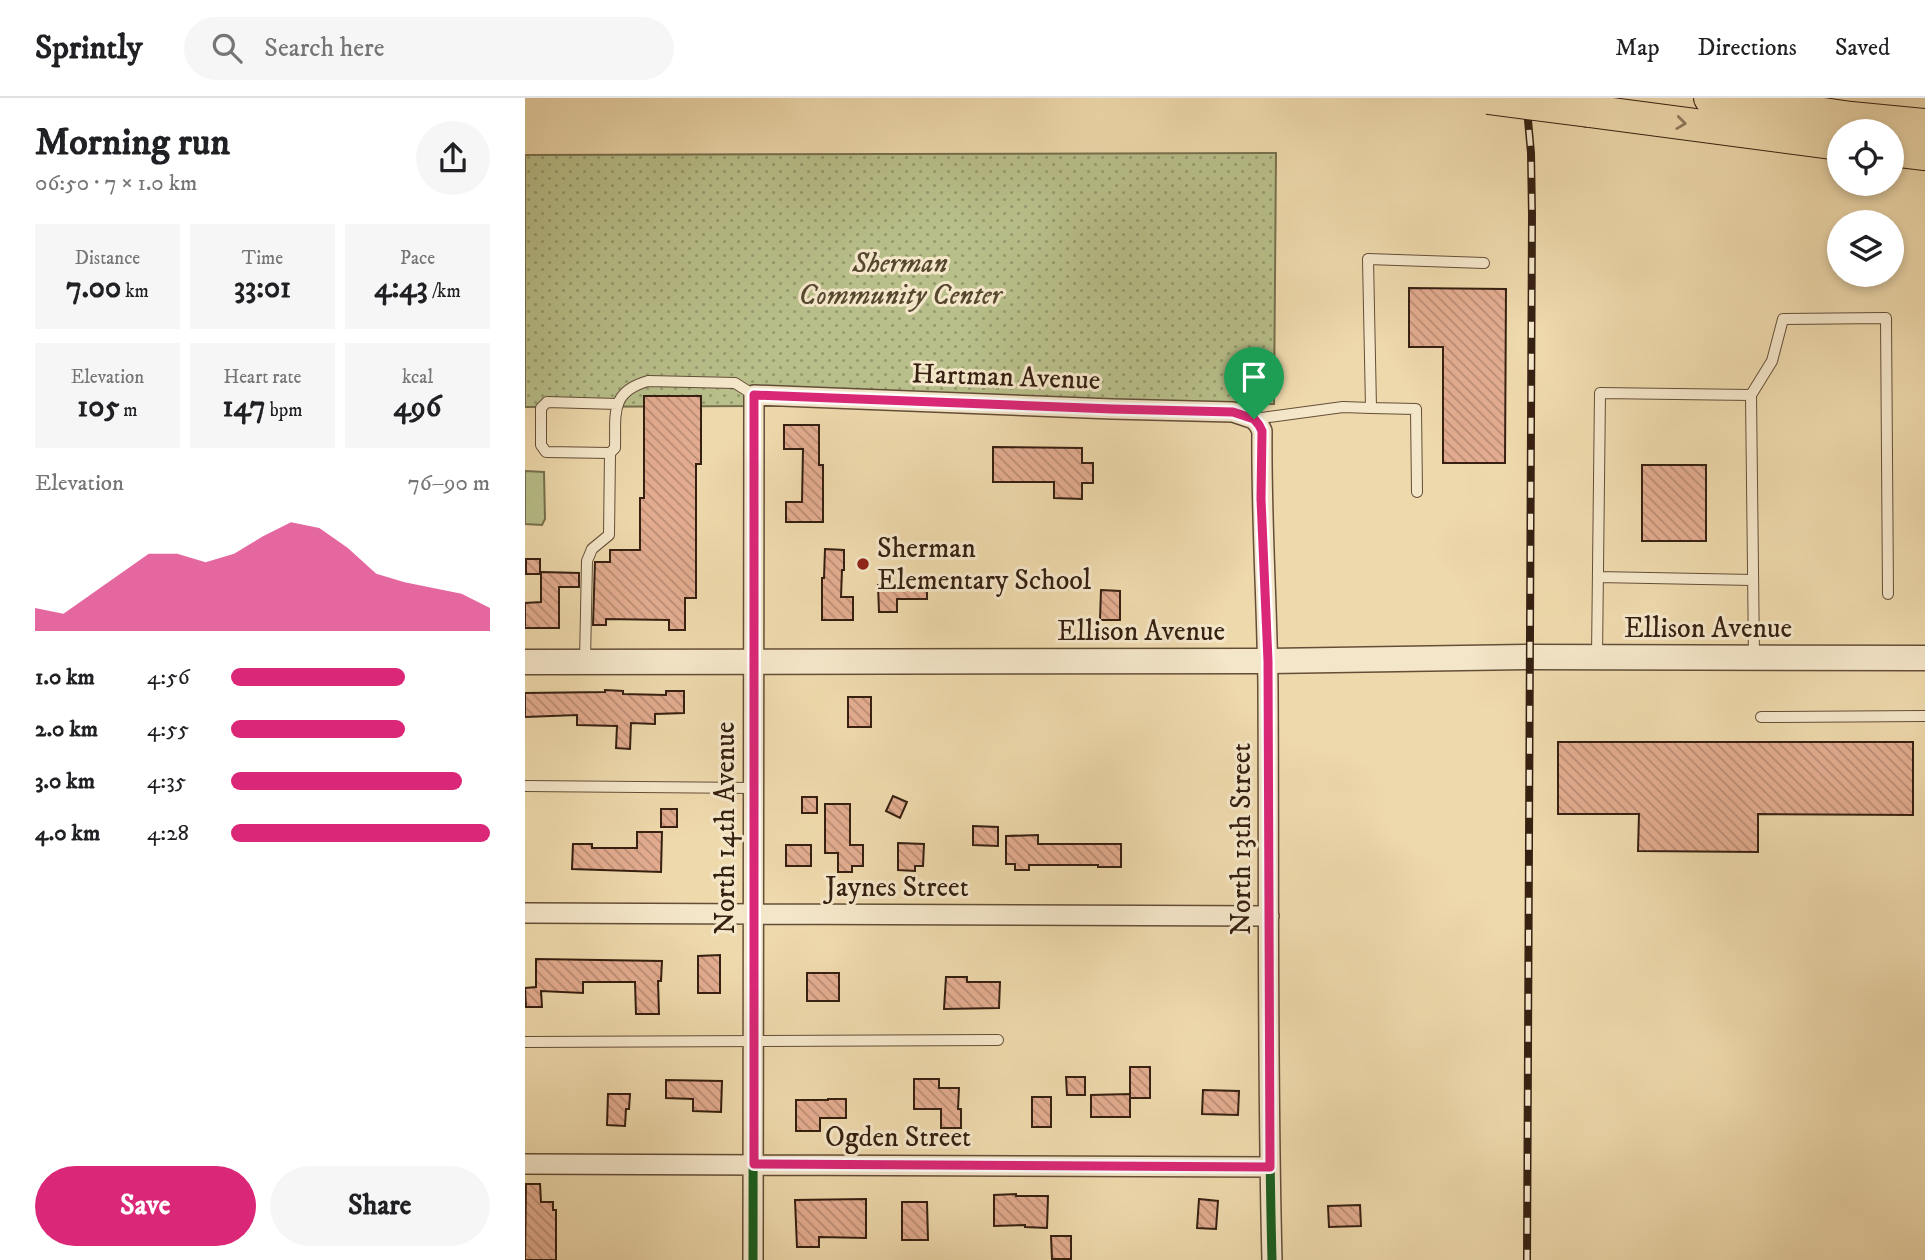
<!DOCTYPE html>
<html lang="en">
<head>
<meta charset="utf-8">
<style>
  :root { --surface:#fff; --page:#f6f6f6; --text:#202124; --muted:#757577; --line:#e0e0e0; --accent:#db2777 }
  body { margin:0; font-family:"IM FELL DW Pica",serif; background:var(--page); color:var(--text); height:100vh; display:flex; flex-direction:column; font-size:26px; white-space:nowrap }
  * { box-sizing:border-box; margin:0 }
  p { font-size:23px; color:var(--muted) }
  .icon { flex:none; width:38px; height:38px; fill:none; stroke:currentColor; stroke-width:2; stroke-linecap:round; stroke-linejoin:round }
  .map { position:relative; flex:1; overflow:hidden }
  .details { display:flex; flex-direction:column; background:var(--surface); width:525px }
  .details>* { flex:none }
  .controls { position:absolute; left:1302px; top:21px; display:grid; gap:14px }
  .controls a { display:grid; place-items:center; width:77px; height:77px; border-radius:50%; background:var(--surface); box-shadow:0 4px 10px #0003; font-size:35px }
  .pin { position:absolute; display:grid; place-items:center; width:60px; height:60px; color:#fff; margin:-72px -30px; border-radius:50% 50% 50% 0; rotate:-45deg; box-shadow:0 0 7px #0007 }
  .pin .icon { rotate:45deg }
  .round { display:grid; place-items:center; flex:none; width:74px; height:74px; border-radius:37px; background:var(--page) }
  .head { display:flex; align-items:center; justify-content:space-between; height:119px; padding:0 35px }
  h1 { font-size:38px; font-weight:800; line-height:52px }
  .stats { display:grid; grid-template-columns:repeat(3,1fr); gap:10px; height:119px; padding:7px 35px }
  .stats div { display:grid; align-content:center; border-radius:0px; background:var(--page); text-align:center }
  .stats b { font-size:30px; font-weight:800 }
  .stats small { font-size:19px; font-weight:400 }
  .stats p { font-size:19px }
  .chart { height:196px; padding:14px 35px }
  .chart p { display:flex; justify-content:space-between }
  .chart svg { width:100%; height:126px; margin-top:7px; fill:var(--accent); opacity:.7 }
  .button { display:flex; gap:14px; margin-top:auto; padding:14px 35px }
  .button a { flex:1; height:80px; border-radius:42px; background:var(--accent); color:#fff; font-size:28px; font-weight:800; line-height:80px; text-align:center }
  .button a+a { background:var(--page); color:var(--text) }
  ul { padding:0 35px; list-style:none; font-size:23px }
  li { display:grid; grid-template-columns:112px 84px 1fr; align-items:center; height:52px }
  li i { height:18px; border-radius:9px; background:var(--accent) }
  header { display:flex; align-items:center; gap:42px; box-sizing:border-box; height:98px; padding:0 35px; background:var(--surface); border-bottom:2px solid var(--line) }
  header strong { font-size:33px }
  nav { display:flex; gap:38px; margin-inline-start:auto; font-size:24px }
  .search { width:490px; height:63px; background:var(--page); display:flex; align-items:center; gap:18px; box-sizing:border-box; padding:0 24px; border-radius:38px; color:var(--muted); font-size:26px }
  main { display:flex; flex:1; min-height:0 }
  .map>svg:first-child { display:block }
</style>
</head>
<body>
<header>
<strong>Sprintly</strong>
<div class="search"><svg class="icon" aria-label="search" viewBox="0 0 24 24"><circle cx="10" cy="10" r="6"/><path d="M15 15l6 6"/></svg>Search here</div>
<nav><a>Map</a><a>Directions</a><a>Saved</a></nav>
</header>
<main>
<section class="details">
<div class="head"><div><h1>Morning run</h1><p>06:50 · 7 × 1.0 km</p></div><a class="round"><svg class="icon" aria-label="share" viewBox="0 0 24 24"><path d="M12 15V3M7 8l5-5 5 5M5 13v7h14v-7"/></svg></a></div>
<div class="stats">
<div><p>Distance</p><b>7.00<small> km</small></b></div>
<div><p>Time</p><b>33:01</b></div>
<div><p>Pace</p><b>4:43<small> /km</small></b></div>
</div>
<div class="stats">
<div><p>Elevation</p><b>105<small> m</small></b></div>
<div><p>Heart rate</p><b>147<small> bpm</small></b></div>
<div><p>kcal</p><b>496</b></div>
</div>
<div class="chart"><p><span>Elevation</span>76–90 m</p>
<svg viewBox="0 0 160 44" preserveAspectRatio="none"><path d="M0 44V36L10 38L20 31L30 24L40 17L50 17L60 20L70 17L80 11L90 6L100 8L110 15L120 24L130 27L140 29L150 31L160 36V44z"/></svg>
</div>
<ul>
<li><b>1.0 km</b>4:56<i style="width:67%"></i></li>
<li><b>2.0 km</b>4:55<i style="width:67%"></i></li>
<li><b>3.0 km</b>4:35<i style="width:89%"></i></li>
<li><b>4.0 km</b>4:28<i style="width:100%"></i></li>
</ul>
<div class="button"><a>Save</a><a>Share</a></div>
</section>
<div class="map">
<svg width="1400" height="1162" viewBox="0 0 1400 1162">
  <defs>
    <pattern id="park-dots" width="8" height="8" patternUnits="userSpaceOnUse" patternTransform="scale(1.75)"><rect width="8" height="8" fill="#b8bf8a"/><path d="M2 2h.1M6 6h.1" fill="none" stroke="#969b6f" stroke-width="1.8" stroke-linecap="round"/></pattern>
    <pattern id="building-back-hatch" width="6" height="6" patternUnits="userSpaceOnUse" patternTransform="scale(1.75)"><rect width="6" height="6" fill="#e3ac90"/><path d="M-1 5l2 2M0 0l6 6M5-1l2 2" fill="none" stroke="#b98c74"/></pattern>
  </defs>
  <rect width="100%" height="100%" fill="#eed9ac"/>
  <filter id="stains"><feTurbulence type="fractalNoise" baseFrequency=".00286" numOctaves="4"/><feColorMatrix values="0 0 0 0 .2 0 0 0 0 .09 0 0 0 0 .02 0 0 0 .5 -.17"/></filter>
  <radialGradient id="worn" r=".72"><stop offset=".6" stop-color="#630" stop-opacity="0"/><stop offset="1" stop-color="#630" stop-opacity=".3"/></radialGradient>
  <path fill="url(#park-dots)" stroke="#77704e" stroke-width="2" d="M751 55 749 306 0 309V57Z"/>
  <path fill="#b8bf8a" stroke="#77704e" stroke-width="2" d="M0 373 19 374 20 421 17 427 0 426Z"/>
  <path fill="url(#building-back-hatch)" stroke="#362011" stroke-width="2" d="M884 190 981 191 980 365H918V249H884Z
    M119 298H176V366H171V500H160V532H144V522L81 521V527H68L70 464H85V452H115V400H119Z
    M259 327H294V367H298V424H261V404H277L278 351H259Z
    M468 349 557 350V365H568V385H557V401L529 400V384H468Z
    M1117 367H1181V443H1117Z
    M300 451 319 452V472H317L316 499H328V522H297V480H299Z
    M1 461H15V476H1Z
    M16 474 54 475V489H34V530H0V505L16 504Z
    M402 485V501H372V514H354L353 487Z
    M576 492 595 493V522H575Z
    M80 592 98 593V596L141 597V593H159V615L130 616V626L106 625 105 651 91 650 92 628 52 627V617L0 619V595L80 594Z
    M323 599H346V629H323Z
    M1033 644H1388V717L1233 716V754L1113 753 1114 716H1033Z
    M368 698 382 704 375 720 361 713Z
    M277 699H292V715H277Z
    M300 706H325V747H338V768H327V774H313V755H300Z
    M136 711H152V729H136Z
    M448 728 473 729V748L448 747Z
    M112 734H137L136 774 47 771 48 746H67V750H112Z
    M513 737V746H596V769H573V767H504V772H490V766H481V738Z
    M373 745 399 746 398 768H390V773L373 772Z
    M261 747H286V768H261Z
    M195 857V895H173V858Z
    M11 861 137 863 136 883H133L134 916H111L110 884H58V895L16 893 17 909H1L0 890 11 889Z
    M282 875H314V903H282Z
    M421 879H442V884H475L474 910 419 911Z
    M605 969H625V1000H605Z
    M541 979H560V997H542Z
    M389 981H414V990H434L433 1011H436V1030H416V1011H389Z
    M141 982 197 983 196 1014 168 1013V1001L141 1000Z
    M678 992 714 993 713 1017 677 1016Z
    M83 996H105L104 1011H101L100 1028 82 1027Z
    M605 996V1019H566V997Z
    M507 999H526V1029H507Z
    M303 1001H321V1020H295V1033H271V1002H303Z
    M1 1086H15L16 1104H28V1112H31V1162H0Z
    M491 1096V1098H523L522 1130 500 1129V1127L469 1128V1097Z
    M341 1101V1140L294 1139V1149H272L270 1102Z
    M674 1101 693 1103 691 1131 672 1130Z
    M377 1104H402L403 1142H377Z
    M835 1107 836 1128 804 1129 803 1108Z
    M526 1138H546V1161H527Z"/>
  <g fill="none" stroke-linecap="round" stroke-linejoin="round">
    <defs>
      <path id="service" d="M1226 297 1247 263 1258 221 1361 220 1363 496
        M92 306 22 304 16 310V347L21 354 85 355 90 350C91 317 84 294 123 283L210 285 229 297
        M846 310 891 311 892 394
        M729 321 818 309 846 310 843 161 959 165
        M1073 479 1228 482
        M1072 559 1075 295 1226 297 1229 559
        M60 563 62 463 67 451 84 437 85 355
        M1236 619 1400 618
        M0 688 229 690
        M0 944 473 942"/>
      <path id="minor" d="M0 815 744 818
        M0 1066 745 1069
        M228 1162 229 297 587 311 708 314 729 321 734 327 737 333C736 418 742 503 743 588 744 779 742 971 747 1162"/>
      <path id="tertiary" d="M0 564 742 563 1005 559 1400 560"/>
      <path id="trunk" d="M1185 0 1326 20 1400 27
        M1064 13 1314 46
        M1367 52 1400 56"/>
    </defs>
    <use href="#service" stroke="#644e38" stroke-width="12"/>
    <use href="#minor" stroke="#644e38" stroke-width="22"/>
    <use href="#tertiary" stroke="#644e38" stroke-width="27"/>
    <use href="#trunk" stroke="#362011" stroke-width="34"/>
    <use href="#service" stroke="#f4e6c9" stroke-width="10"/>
    <use href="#minor" stroke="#f4e6c9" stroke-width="19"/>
    <use href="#tertiary" stroke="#f4e6c9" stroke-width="24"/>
    <use href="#trunk" stroke="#eed9ac" stroke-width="32"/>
    <defs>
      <path id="rail" d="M1001 0 1006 55 1007 117 1002 1162"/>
    </defs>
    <use href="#rail" stroke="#362011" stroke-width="8"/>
    <use href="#rail" stroke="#f4e6c9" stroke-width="5" stroke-dasharray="16" stroke-linecap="butt"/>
    <defs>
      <path id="trunk-bridge" d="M963 0 1064 13"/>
    </defs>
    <use href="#trunk-bridge" stroke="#362011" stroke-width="34" stroke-linecap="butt"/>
    <use href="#trunk-bridge" stroke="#eed9ac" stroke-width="32"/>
    <defs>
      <path id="cycleway" d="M228 1162 229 297 587 311 708 314 729 321 734 327 737 333C736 418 742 503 743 588 744 779 742 971 747 1162"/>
    </defs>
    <use href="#cycleway" stroke="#f4e6c9" stroke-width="13"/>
    <use href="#cycleway" stroke="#1b5e20" stroke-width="9"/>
  </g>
  <defs><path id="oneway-chevron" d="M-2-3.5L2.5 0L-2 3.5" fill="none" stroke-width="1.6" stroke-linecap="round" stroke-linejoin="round" transform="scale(1.75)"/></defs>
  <use stroke="#927c5e" href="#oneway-chevron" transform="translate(1156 25) rotate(7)"/>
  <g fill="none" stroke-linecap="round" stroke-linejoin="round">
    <defs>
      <path id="route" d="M229 297 587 311 708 314 729 321 734 327 737 333 736 401 743 563 745 1069 229 1066Z"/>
    </defs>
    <use href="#route" stroke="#fff" stroke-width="14"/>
    <use href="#route" stroke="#db2777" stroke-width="9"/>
  </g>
  <circle fill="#8f2418" stroke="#f4e6c9" stroke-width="2.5" cx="338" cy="466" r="7"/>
  <g text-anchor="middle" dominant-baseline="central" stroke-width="6" stroke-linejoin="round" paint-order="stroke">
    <g font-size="28" font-style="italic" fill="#56482f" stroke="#f4e6c9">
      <text x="375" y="165">Sherman<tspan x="375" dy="32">Community Center</tspan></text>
    </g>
    <g font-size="28" fill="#362011" stroke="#f4e6c9">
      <text transform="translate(481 279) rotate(2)">Hartman Avenue</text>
      <text x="1183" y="530">Ellison Avenue</text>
      <text x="616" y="533">Ellison Avenue</text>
      <text transform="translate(200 730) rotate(-90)">North 14th Avenue</text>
      <text transform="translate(716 741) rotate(-90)">North 13th Street</text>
      <text x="372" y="789">Jaynes Street</text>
      <text x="373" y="1039">Ogden Street</text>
    </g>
    <g font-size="28" fill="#362011" stroke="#f4e6c9" text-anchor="start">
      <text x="352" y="450">Sherman<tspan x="352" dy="32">Elementary School</tspan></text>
    </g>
  </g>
  <rect width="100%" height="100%" filter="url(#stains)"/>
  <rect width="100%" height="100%" fill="url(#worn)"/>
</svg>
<div class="controls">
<a><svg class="icon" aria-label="locate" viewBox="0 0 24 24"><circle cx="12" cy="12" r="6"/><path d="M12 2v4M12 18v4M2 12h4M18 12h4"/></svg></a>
<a><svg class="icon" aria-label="layers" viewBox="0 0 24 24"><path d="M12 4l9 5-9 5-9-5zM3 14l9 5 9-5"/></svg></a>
</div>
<div class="pin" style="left:729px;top:321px;background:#1e9e55"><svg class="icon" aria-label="arrive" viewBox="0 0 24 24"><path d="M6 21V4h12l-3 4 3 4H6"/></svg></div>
</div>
</main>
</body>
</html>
